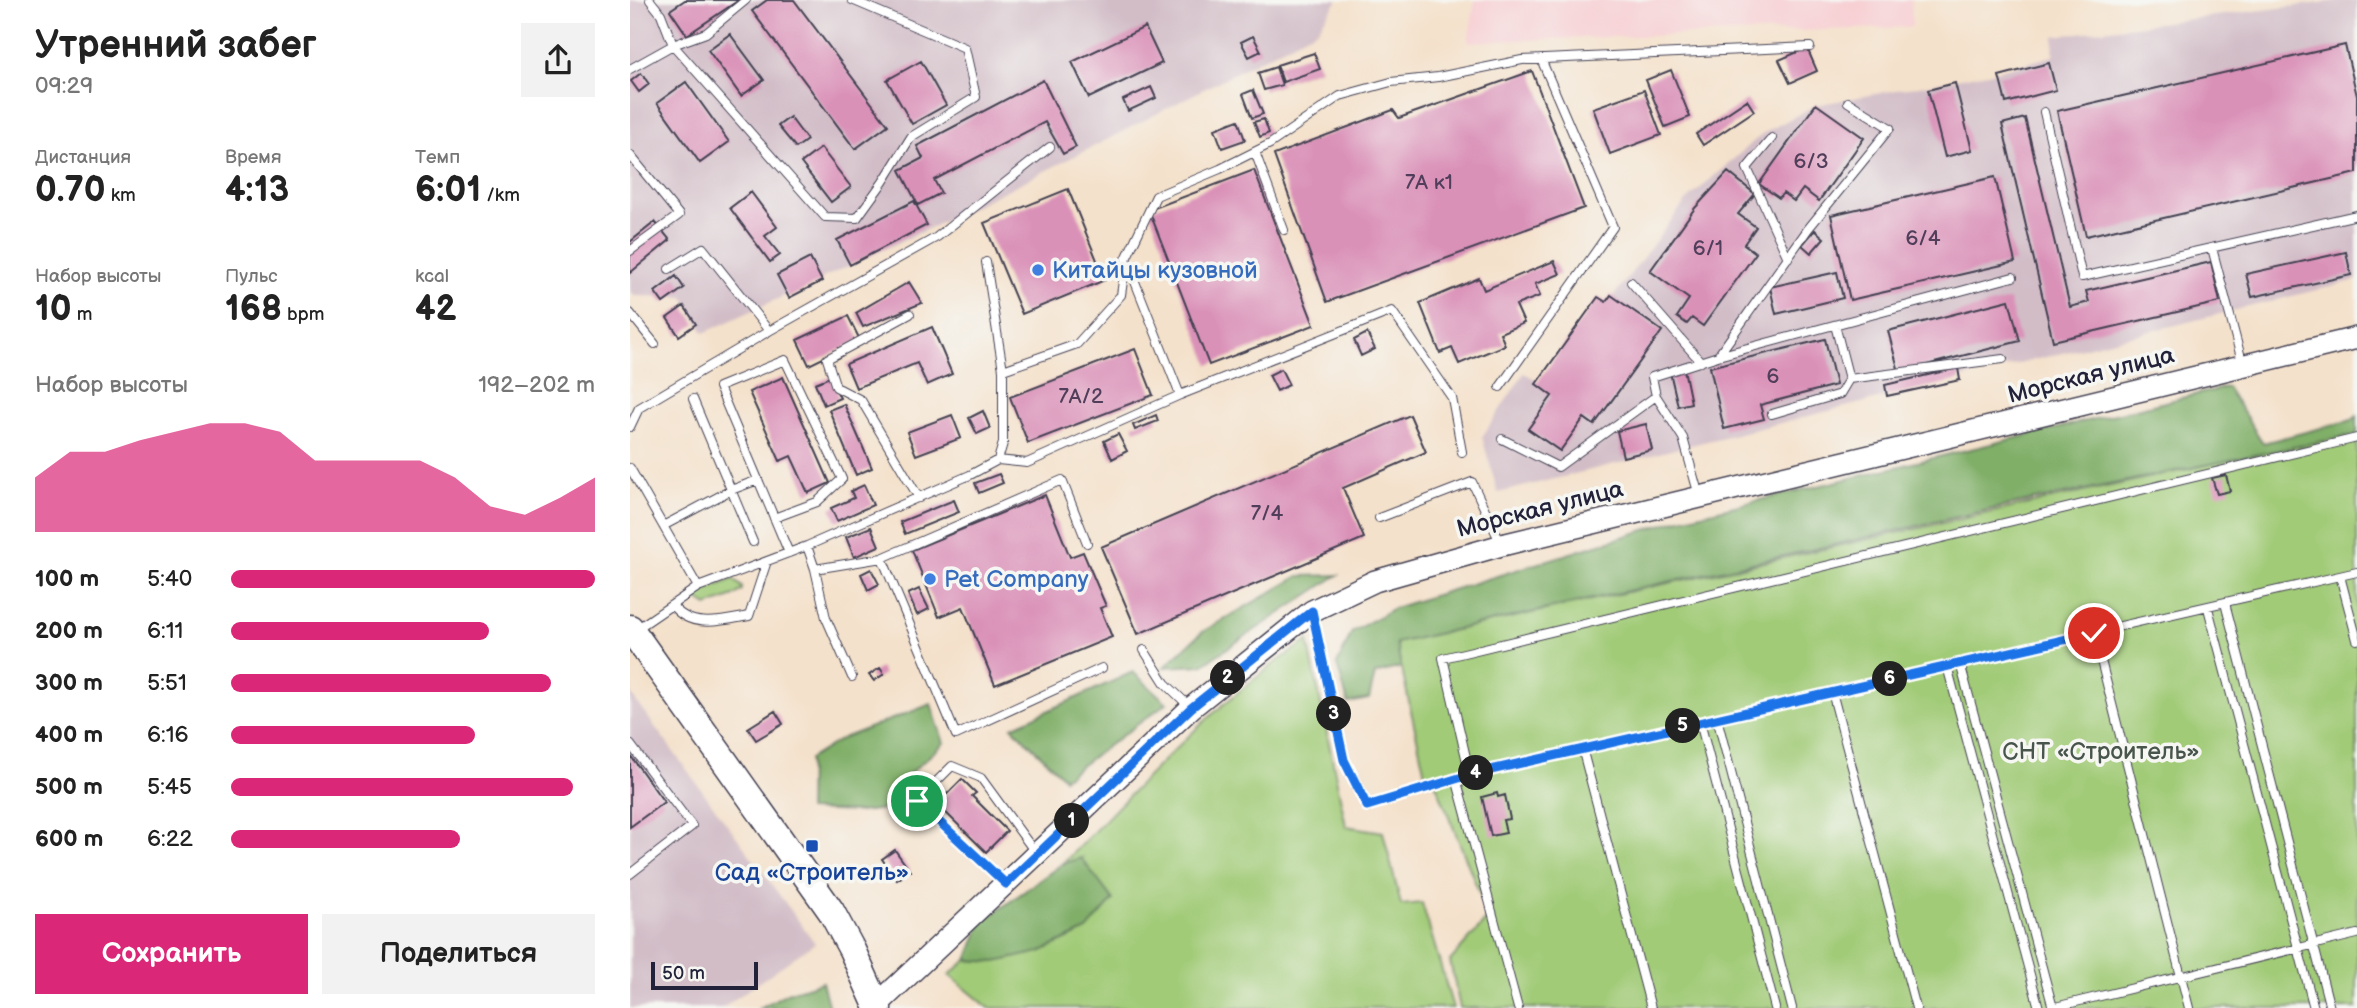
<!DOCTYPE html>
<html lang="ru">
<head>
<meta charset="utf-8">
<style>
  :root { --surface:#fff; --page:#f2f2f2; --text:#222; --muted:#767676; --accent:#db2777 }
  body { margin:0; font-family:"Balsamiq Sans",sans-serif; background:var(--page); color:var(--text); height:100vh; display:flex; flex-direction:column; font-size:26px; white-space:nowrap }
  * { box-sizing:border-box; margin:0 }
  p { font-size:23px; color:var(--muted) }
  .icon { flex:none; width:38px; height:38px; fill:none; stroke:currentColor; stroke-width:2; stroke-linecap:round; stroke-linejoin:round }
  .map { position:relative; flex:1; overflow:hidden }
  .side { display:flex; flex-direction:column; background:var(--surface); width:630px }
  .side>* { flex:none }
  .scale { position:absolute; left:21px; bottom:18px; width:107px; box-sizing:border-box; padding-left:7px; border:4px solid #22223b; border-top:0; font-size:19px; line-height:24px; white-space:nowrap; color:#22223b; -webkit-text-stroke:5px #f6f6f2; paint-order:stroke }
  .pin { position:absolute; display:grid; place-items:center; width:60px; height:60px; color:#fff; margin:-30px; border:4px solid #fff; border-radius:50%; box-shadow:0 2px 7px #0007 }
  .km { position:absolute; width:35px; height:35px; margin:-18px; border-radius:50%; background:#222; color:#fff; font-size:19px; line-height:35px; text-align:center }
  .round { display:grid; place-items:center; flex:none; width:74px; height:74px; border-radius:0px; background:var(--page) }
  .headline { display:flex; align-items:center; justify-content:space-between; height:119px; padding:0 35px }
  h1 { font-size:38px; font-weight:600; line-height:52px }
  .stats { display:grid; grid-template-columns:repeat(3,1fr); gap:10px; height:119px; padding:7px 35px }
  .stats div { display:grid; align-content:center }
  .stats b { font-size:35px; font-weight:600 }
  .stats small { font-size:19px; font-weight:400 }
  .stats p { font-size:19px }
  .chart { height:196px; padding:14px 35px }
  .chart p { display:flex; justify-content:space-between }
  .chart svg { width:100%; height:126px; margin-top:7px; fill:var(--accent); opacity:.7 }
  .button { display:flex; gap:14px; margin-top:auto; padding:14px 35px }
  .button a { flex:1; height:80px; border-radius:0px; background:var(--accent); color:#fff; font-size:28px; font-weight:600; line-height:80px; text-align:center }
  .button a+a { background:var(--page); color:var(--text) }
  ul { padding:0 35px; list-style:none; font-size:23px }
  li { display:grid; grid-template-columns:112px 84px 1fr; align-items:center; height:52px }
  li i { height:18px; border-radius:9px; background:var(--accent) }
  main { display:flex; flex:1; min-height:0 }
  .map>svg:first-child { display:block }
</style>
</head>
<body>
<main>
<section class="side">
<div class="headline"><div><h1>Утренний забег</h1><p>09:29</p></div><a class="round"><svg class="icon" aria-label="share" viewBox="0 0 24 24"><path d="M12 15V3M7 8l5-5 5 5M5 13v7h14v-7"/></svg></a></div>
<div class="stats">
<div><p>Дистанция</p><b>0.70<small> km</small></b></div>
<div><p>Время</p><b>4:13</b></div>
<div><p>Темп</p><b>6:01<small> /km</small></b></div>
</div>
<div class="stats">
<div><p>Набор высоты</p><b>10<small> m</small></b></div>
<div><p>Пульс</p><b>168<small> bpm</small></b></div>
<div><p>kcal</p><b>42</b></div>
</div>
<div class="chart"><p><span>Набор высоты</span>192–202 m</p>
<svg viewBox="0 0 160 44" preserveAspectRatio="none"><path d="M0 44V25L10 16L20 16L30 12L40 9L50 6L60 6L70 9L80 19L90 19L100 19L110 19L120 25L130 35L140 38L150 32L160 25V44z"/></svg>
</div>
<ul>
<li><b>100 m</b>5:40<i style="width:100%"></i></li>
<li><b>200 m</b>6:11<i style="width:71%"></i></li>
<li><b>300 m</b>5:51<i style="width:88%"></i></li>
<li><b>400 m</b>6:16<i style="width:67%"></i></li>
<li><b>500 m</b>5:45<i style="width:94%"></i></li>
<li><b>600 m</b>6:22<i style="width:63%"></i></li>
</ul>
<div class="button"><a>Сохранить</a><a>Поделиться</a></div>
</section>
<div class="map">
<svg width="1727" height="1008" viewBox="0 0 1727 1008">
  <rect width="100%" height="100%" fill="#f6f6f2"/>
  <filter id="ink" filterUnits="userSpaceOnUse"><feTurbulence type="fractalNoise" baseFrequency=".0143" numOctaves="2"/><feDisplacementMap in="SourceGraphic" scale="14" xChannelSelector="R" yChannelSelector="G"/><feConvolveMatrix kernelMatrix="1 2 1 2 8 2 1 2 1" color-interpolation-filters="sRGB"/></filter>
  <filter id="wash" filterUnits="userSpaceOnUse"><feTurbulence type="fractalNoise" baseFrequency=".00686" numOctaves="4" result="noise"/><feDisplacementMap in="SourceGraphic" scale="28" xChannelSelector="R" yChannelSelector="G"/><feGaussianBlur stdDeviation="1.57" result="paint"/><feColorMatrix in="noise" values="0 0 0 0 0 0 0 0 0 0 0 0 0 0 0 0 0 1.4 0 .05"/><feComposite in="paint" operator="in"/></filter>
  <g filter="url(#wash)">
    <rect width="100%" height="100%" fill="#f4e1cb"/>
    <path fill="#f7cfd3" d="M845 0H1281L1282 27 838 42Z"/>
    <path fill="#d2bdc7" d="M0 0H708L687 30 459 149 300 228 74 333 54 297 4 296 0 291Z
      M1714 0H1727V280L868 493 852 437 894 373 916 385 1056 201 1132 134 1186 105 1358 73 1423 56 1424 36Z
      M0 693 185 943 92 1008H0Z"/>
    <path fill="#a1cb77" stroke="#627659" stroke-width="2" d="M1727 432V1008H830L820 961 859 917 806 784 795 774 766 643Z
      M103 579 112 587V590L104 596 77 606 68 600 67 594Z
      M678 641 716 826 753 832 771 905 792 903 823 1008H359L319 975 337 960 366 962 452 858 432 864C509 787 584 700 678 641Z"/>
    <path fill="#80af68" stroke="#516852" stroke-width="2" d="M1597 387 1633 443 1722 420 1727 416V434L1381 505 766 643 771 667 745 674 739 699 718 703 707 664 722 632 764 608 1047 520Z
      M708 575 572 665 534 667 572 632 669 576Z
      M503 672 537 703 434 778 382 727Z
      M301 704 314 743 267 785 256 809 229 812 178 810 179 759 213 738Z
      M451 858 483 900 457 930 410 952 366 962 337 960 352 922 432 864Z
      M192 982 199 1008H130L157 993Z"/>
    <g id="blocks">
      <path fill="#da91b8" d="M55 0H109L57 35 40 10Z
        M137 0H164L258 125 225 149 122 11Z
        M515 27 532 63 459 98 442 62Z
        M100 34 134 80 111 96 78 50Z
        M623 36 631 51 619 57 611 42Z
        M1715 45 1727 96V173L1456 236 1427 111Z
        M1177 48 1187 71 1160 83 1149 60Z
        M684 53 690 69 653 82 647 65Z
        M291 61 316 105 282 124 257 80Z
        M1419 63 1426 90 1376 103 1369 76Z
        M646 67 652 85 634 90 628 73Z
        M1041 70 1060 117 1035 127 1016 80Z
        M902 71 954 208 697 302 644 155 763 110 769 118Z
        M11 73 19 84 9 92 1 81Z
        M413 80 446 147 433 154 415 122 304 180 311 193 288 205 270 170 293 158 287 146Z
        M56 82 99 142 70 163 27 103Z
        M1325 83 1342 150 1315 157 1298 90Z
        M521 87 526 98 498 111 493 100Z
        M623 90 633 114 622 118 613 94Z
        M1014 90 1031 135 980 154 963 108Z
        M1117 100 1124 111 1073 145 1066 134Z
        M1186 104 1234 138 1189 201 1173 189 1164 201 1153 193 1149 198 1129 184Z
        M160 117 177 140 166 148 148 126Z
        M1395 118 1440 307 1459 302 1456 291 1581 262 1590 302 1423 341 1372 124Z
        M634 119 639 133 630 137 624 122Z
        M608 120 615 140 592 148 585 129Z
        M191 148 221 187 201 202 171 163Z
        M624 170 684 325 579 365 519 210Z
        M1098 172 1125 194 1108 214 1126 227 1114 244 1126 253 1073 326 1062 318 1057 324 1047 317 1059 299 1020 271 1065 208Z
        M1365 177 1385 262 1220 300 1201 215Z
        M438 189 475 280 392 314 354 223Z
        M121 192 147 227 135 236 150 255 140 262 100 208Z
        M284 201 297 225 220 265 207 240Z
        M25 222 40 240 0 273V242Z
        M1185 230 1194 238 1181 253 1172 245Z
        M1716 252 1721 275 1622 297 1616 274Z
        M180 258 192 281 159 298 147 275Z
        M924 261 930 274 905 284 910 296 886 305 894 323 870 333 875 345 829 364 822 348 810 353 790 303 849 278 854 290Z
        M1207 272 1213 298 1146 314 1140 287Z
        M46 276 54 288 33 303 25 292Z
        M279 282 292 303 233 327 226 313Z
        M981 295 1032 331 964 425 954 418 930 451 898 429 922 396 906 384 968 297 976 302Z
        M1379 300 1390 341 1269 372 1258 331Z
        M54 306 66 324 49 336 37 318Z
        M218 316 230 340 179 365 167 340Z
        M302 327 322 374 297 385 287 363 226 388 216 364Z
        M737 333 745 349 731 356 724 340Z
        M1195 339 1206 385 1130 405 1134 419 1094 429 1080 367Z
        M505 349 523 395 398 443 380 397Z
        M1328 368 1330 380 1257 396 1255 385Z
        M651 369 659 385 647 391 639 375Z
        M1054 369 1061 403 1048 406 1040 372Z
        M153 377 200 483 178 493 161 456 150 461 119 392Z
        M200 377 210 398 194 405 185 383Z
        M214 404 242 468 226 475 199 410Z
        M353 411 360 428 347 434 339 418Z
        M322 415 331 438 286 455 277 432Z
        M526 415 528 421 505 430 503 425Z
        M780 415 796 452 713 488 734 538 508 634 471 547Z
        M1016 424 1022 450 993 457 987 431Z
        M488 434 497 451 482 459 474 441Z
        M369 474 373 483 349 493 345 483Z
        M1596 475 1600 491 1587 494 1582 478Z
        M234 485 243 505 207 521 201 508 224 498 221 491Z
        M415 495 440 557 453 552 476 606 470 608 482 637 365 685 333 607 309 617 282 550Z
        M324 500 329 512 275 534 270 522Z
        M241 527 249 546 224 557 216 537Z
        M241 569 249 584 238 590 231 574Z
        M289 589 299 609 287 615 278 594Z
        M250 668 254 674 244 681 239 675Z
        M145 711 153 724 126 740 118 728Z
        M0 755 34 802 0 827Z
        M332 779 346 793 342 796 377 831 356 852 307 804Z
        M867 793 868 797 875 795 880 819 873 820 876 833 861 836 852 797Z
        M265 850 280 871 267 880 252 859Z"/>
    </g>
  </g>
  <g filter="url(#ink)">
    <use href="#blocks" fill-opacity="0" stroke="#423f51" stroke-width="2"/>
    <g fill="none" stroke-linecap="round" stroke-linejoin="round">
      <defs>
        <path id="service" d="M20 0 31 14 43 45 195 217 227 218 253 182 281 137 346 97 335 48 222 0
          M0 69 43 45 76 33 116 0
          M1414 112 1452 277 1727 215
          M1142 138 1117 168 1158 258
          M625 152 654 230
          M0 155 49 215 0 251
          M1582 248 1613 365
          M356 262 373 370
          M39 269 73 248 139 331
          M1001 282 1071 362
          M0 313 25 344
          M280 314 197 359 206 387 231 400 289 498
          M1205 325 1219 379 1373 359
          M1088 356 1383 277
          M870 387 983 227 911 59
          M63 399 123 542
          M1142 414 1210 394 1219 379
          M0 427 9 408 139 331 307 237 420 147
          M872 439 928 467 1026 396
          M832 452 822 398 762 311 550 395 496 259 526 196 590 169 640 144 710 96 761 82 808 77 892 60 1180 47
          M368 460 373 443V370L447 344 491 295 496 260
          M0 468 68 587
          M1069 496 1053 438 1026 396 1022 377 1088 356 1178 229 1260 128 1218 102
          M144 518 187 502 212 479 155 360 89 387 159 553
          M749 518 842 482 871 544
          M33 526 101 490 128 480
          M177 546 185 569 196 618 222 677
          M252 558 432 480 457 543
          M185 569 252 558 326 735 472 668
          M1710 576 1727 640
          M1595 603 1700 1008
          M42 605C60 630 92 621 119 616L137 561
          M1578 608 1684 1008
          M682 613 714 760 737 806 840 775 1727 572
          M5 630 68 587 177 546 340 475 368 460 397 463 550 395
          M1464 633 1559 1008
          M514 650 535 683 559 706
          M1330 663 1423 1008
          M1317 666 1409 1008
          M1202 692 1286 1008
          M1087 718 1162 1008
          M1070 722 1145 1008
          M0 744 62 826 0 874
          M952 748 1021 1008
          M840 775 813 658 1727 438
          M826 778 888 1008
          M374 882 287 801 322 766 351 778 405 852
          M1421 1008 1727 934"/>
        <path id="tertiary" d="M248 1004 561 708 682 611 745 581 872 545 1727 338"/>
        <path id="primary" d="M0 628 201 911 222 950 248 1008"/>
      </defs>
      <use href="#service" stroke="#423f51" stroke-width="10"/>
      <use href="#tertiary" stroke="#423f51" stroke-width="24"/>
      <use href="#primary" stroke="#423f51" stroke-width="29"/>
      <use href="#service" stroke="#fff" stroke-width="8"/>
      <use href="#tertiary" stroke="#fff" stroke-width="21"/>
      <use href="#primary" stroke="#fff" stroke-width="26"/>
    </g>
  </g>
  <g fill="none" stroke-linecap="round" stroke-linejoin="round" filter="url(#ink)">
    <defs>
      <path id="route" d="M287 801 376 884 561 708 682 611 714 760 737 806 839 775 1464 633"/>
    </defs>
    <use href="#route" stroke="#fff" stroke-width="14"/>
    <use href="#route" stroke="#1a73e8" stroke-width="9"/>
  </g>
  <g fill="#3f7fe0" stroke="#f6f6f2" stroke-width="2.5">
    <circle cx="408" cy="270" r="7"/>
    <circle cx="300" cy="579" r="7"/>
  </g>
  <rect fill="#1a4fb4" stroke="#f6f6f2" stroke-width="2.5" x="175" y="839" width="14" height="14" rx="3.5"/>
  <g text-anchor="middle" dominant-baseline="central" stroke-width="7" stroke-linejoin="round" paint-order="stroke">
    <g font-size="21" fill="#503e5a">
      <text x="1181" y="161">6/3</text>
      <text x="799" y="182">7А к1</text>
      <text x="1293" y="238">6/4</text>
      <text x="1078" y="248">6/1</text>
      <text x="1143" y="376">6</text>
      <text x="451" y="396">7А/2</text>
      <text x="637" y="513">7/4</text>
    </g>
    <g font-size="24" fill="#366cbe" stroke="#f6f6f2" text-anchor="start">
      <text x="422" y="270">Китайцы кузовной</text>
      <text x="314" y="579">Pet Company</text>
    </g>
    <g font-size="24" fill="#22223b" stroke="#f6f6f2">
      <text transform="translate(1461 375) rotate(-14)">Морская улица</text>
      <text transform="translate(910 509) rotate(-14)">Морская улица</text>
    </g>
    <g font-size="24" fill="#48554d" stroke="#f6f6f2">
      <text x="1471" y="751">СНТ «Строитель»</text>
    </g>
    <g font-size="24" fill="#164399" stroke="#f6f6f2">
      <text x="182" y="872">Сад «Строитель»</text>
    </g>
  </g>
</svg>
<div class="scale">50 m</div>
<div class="pin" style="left:287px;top:801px;background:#1e9e55"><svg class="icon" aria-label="arrive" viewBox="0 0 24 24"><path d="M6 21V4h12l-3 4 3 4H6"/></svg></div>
<div class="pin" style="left:1464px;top:633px;background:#d93025"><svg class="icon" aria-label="check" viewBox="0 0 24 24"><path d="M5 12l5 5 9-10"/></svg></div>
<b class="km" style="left:442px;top:821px">1</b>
<b class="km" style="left:598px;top:678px">2</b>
<b class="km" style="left:704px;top:714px">3</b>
<b class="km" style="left:846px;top:773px">4</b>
<b class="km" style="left:1053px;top:726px">5</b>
<b class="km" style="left:1260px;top:679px">6</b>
</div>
</main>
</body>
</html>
